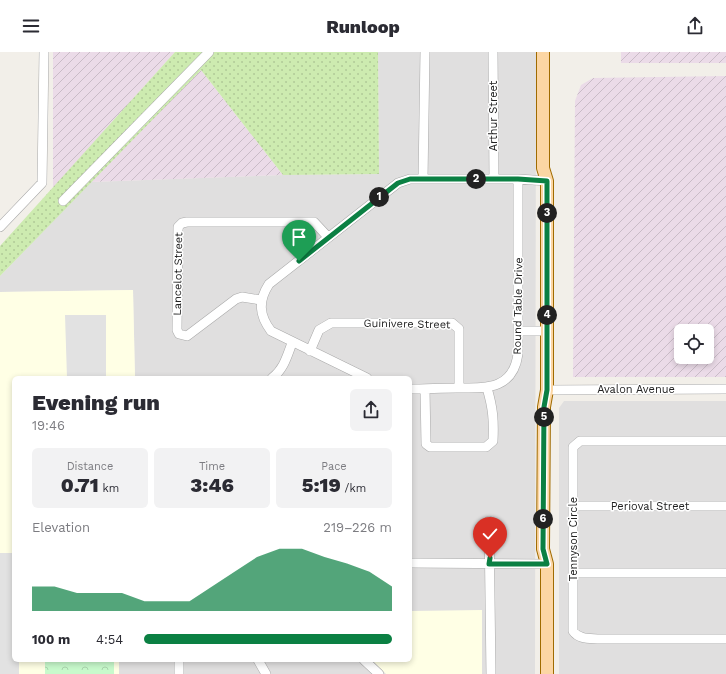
<!DOCTYPE html>
<html lang="en">
<head>
<meta charset="utf-8">
<style>
  :root { --surface:#fff; --page:#f2f2f3; --text:#2b2b33; --muted:#7c7c81; --accent:#0b8043 }
  body { margin:0; font-family:"Work Sans",sans-serif; background:var(--page); color:var(--text); height:100vh; display:flex; flex-direction:column; font-size:15px; white-space:nowrap }
  * { box-sizing:border-box; margin:0 }
  p { font-size:13px; color:var(--muted) }
  .icon { flex:none; width:22px; height:22px; fill:none; stroke:currentColor; stroke-width:2; stroke-linecap:round; stroke-linejoin:round }
  .map { position:relative; flex:1; overflow:hidden }
  .sheet { position:absolute; left:12px; top:324px; width:400px; height:286px; display:flex; flex-direction:column; background:var(--surface); border-radius:6px; box-shadow:0 2px 6px #0003 }
  .sheet>* { flex:none }
  .fabs { position:absolute; left:674px; top:272px; display:grid; gap:8px }
  .fabs a { display:grid; place-items:center; width:40px; height:40px; border-radius:6px; background:var(--surface); box-shadow:0 2px 6px #0003; font-size:20px }
  .pin { position:absolute; display:grid; place-items:center; width:34px; height:34px; color:#fff; margin:-41px -17px; border-radius:50% 50% 50% 0; rotate:-45deg; box-shadow:0 0 4px #0007 }
  .pin .icon { rotate:45deg }
  .km { position:absolute; width:20px; height:20px; margin:-10px; border-radius:50%; background:#222; color:#fff; font-size:11px; line-height:20px; text-align:center }
  .round { display:grid; place-items:center; flex:none; width:42px; height:42px; border-radius:6px; background:var(--page) }
  .overview { display:flex; align-items:center; justify-content:space-between; height:68px; padding:0 20px }
  h1 { font-size:22px; font-weight:800; line-height:30px }
  .metrics { display:grid; grid-template-columns:repeat(3,1fr); gap:6px; height:68px; padding:4px 20px }
  .metrics div { display:grid; align-content:center; border-radius:6px; background:var(--page); text-align:center }
  .metrics b { font-size:20px; font-weight:800 }
  .metrics small { font-size:11px; font-weight:400 }
  .metrics p { font-size:11px }
  .chart { height:112px; padding:8px 20px }
  .chart p { display:flex; justify-content:space-between }
  .chart svg { width:100%; height:72px; margin-top:4px; fill:var(--accent); opacity:.7 }
  ul { padding:0 20px; list-style:none; font-size:13px }
  li { display:grid; grid-template-columns:64px 48px 1fr; align-items:center; height:30px }
  li i { height:10px; border-radius:5px; background:var(--accent) }
  header { display:flex; justify-content:space-between; align-items:center; height:52px; padding:0 20px; background:var(--surface); font-size:18px; font-weight:800 }
  .map>svg:first-child { display:block }
</style>
</head>
<body>
<header><svg class="icon" aria-label="menu" viewBox="0 0 24 24"><path d="M4 6h16M4 12h16M4 18h16"/></svg>Runloop<svg class="icon" aria-label="share" viewBox="0 0 24 24"><path d="M12 15V3M7 8l5-5 5 5M5 13v7h14v-7"/></svg></header>
<div class="map">
<svg width="726" height="622" viewBox="0 0 726 622">
  <defs>
    <pattern id="industrial-furrows" width="10" height="10" patternUnits="userSpaceOnUse"><rect width="10" height="10" fill="#ebdbe8"/><path d="M-1 1l2-2M0 10L10 0M9 11l2-2" fill="none" stroke="#c9bcc7"/></pattern>
    <pattern id="grass-dots" width="8" height="8" patternUnits="userSpaceOnUse"><rect width="8" height="8" fill="#cdebb0"/><path d="M2 2h.1M6 6h.1" fill="none" stroke="#b0c997" stroke-width="1.8" stroke-linecap="round"/></pattern>
    <pattern id="park-crowns" width="20" height="18" patternUnits="userSpaceOnUse"><rect width="20" height="18" fill="#c8facc"/><path d="M2 6a3 3 0 1 1 6 0M12 15a3 3 0 1 1 6 0" fill="none" stroke="#acd6af"/></pattern>
  </defs>
  <rect width="100%" height="100%" fill="#f2efe9"/>
  <path fill="#e0dfdf" d="M378 0H536L535 622H119V608H410V326H135L133 238 0 240V224L91 130 283 123 379 122Z
    M564 349H726V622H559V356Z"/>
  <path fill="url(#industrial-furrows)" fill-rule="evenodd" d="M53 0H175L53 136Z
    M621 0H726V11H621Z
    M201 18 283 123 91 130Z
    M726 24V325H573L575 49 581 33 593 26ZM681 279H707V305H681Z"/>
  <path fill="#ffffe5" d="M133 238 135 326H14V608H119V622H0V240Z
    M482 558V622H386L372 608H410V559Z"/>
  <path fill="url(#grass-dots)" d="M175 0H378L379 122 283 123 201 18 0 224V194Z"/>
  <path fill="url(#park-crowns)" d="M45 608H114V622H45Z"/>
  <path fill="#e2e2e2" d="M65 263H106V326H67Z
    M0 501H14V608H19V622H0Z"/>
  <g fill="none" stroke-linecap="round" stroke-linejoin="round">
    <defs>
      <path id="minor" d="M493 0 494 127
        M423 127 425 0
        M63 149 209 0
        M0 175 42 131 44 0
        M261 248 242 245 236 247 187 284 179 282 177 278 178 175 182 171 187 170H314L328 185
        M518 279H547
        M310 299 319 278 331 271H452L459 277V336
        M272 326C284 317 287 304 292 291
        M367 326 271 279C259 263 258 249 269 232L398 131 410 127H518L547 129
        M410 337C426 337 441 336 457 336 486 336 513 338 518 302V127
        M425 337 426 392 430 395H486L493 389C494 369 493 356 487 336
        M547 338 726 337
        M726 389H580L573 395V579C579 588 591 586 600 587H726
        M573 454H726
        M489 469 491 622
        M410 511 547 512
        M574 521H726
        M179 608V622
        M258 608 266 622
        M364 608 379 622"/>
      <path id="major" d="M543 0V116L547 129V338L544 355 543 497 547 512V622"/>
    </defs>
    <use href="#minor" stroke="#a9a9a9" stroke-width="10"/>
    <use href="#major" stroke="#a06b00" stroke-width="14"/>
    <use href="#minor" stroke="#fff" stroke-width="9"/>
    <use href="#major" stroke="#fcd6a4" stroke-width="12"/>
  </g>
  <g fill="none" stroke-linecap="round" stroke-linejoin="round">
    <defs>
      <path id="route" d="M299 209 398 131 410 127H518L547 129V338L544 355 543 497 547 512H489L490 506"/>
    </defs>
    <use href="#route" stroke="#fff" stroke-width="8"/>
    <use href="#route" stroke="#0b8043" stroke-width="5"/>
  </g>
  <g text-anchor="middle" dominant-baseline="central" stroke-width="3" stroke-linejoin="round" paint-order="stroke">
    <g font-size="11" fill="#222" stroke="#fff">
      <text transform="translate(493 64) rotate(-90)">Arthur Street</text>
      <text transform="translate(178 222) rotate(-89)">Lancelot Street</text>
      <text transform="translate(518 254) rotate(-89)">Round Table Drive</text>
      <text transform="translate(407 272) rotate(1)">Guinivere Street</text>
      <text x="636" y="337">Avalon Avenue</text>
      <text x="650" y="454">Perioval Street</text>
      <text transform="translate(573 487) rotate(-90)">Tennyson Circle</text>
    </g>
  </g>
</svg>
<div class="fabs">
<a><svg class="icon" aria-label="locate" viewBox="0 0 24 24"><circle cx="12" cy="12" r="6"/><path d="M12 2v4M12 18v4M2 12h4M18 12h4"/></svg></a>
</div>
<div class="pin" style="left:299px;top:209px;background:#1e9e55"><svg class="icon" aria-label="arrive" viewBox="0 0 24 24"><path d="M6 21V4h12l-3 4 3 4H6"/></svg></div>
<div class="pin" style="left:490px;top:506px;background:#d93025"><svg class="icon" aria-label="check" viewBox="0 0 24 24"><path d="M5 12l5 5 9-10"/></svg></div>
<b class="km" style="left:379px;top:145px">1</b>
<b class="km" style="left:476px;top:127px">2</b>
<b class="km" style="left:547px;top:161px">3</b>
<b class="km" style="left:547px;top:263px">4</b>
<b class="km" style="left:544px;top:365px">5</b>
<b class="km" style="left:543px;top:467px">6</b>
<section class="sheet">
<div class="overview"><div><h1>Evening run</h1><p>19:46</p></div><a class="round"><svg class="icon" aria-label="share" viewBox="0 0 24 24"><path d="M12 15V3M7 8l5-5 5 5M5 13v7h14v-7"/></svg></a></div>
<div class="metrics">
<div><p>Distance</p><b>0.71<small> km</small></b></div>
<div><p>Time</p><b>3:46</b></div>
<div><p>Pace</p><b>5:19<small> /km</small></b></div>
</div>
<div class="chart"><p><span>Elevation</span>219–226 m</p>
<svg viewBox="0 0 160 44" preserveAspectRatio="none"><path d="M0 44V29L10 29L20 33L30 33L40 33L50 38L60 38L70 38L80 29L90 20L100 11L110 6L120 6L130 11L140 15L150 20L160 29V44z"/></svg>
</div>
<ul>
<li><b>100 m</b>4:54<i style="width:100%"></i></li>
</ul>
</section>
</div>
</body>
</html>
